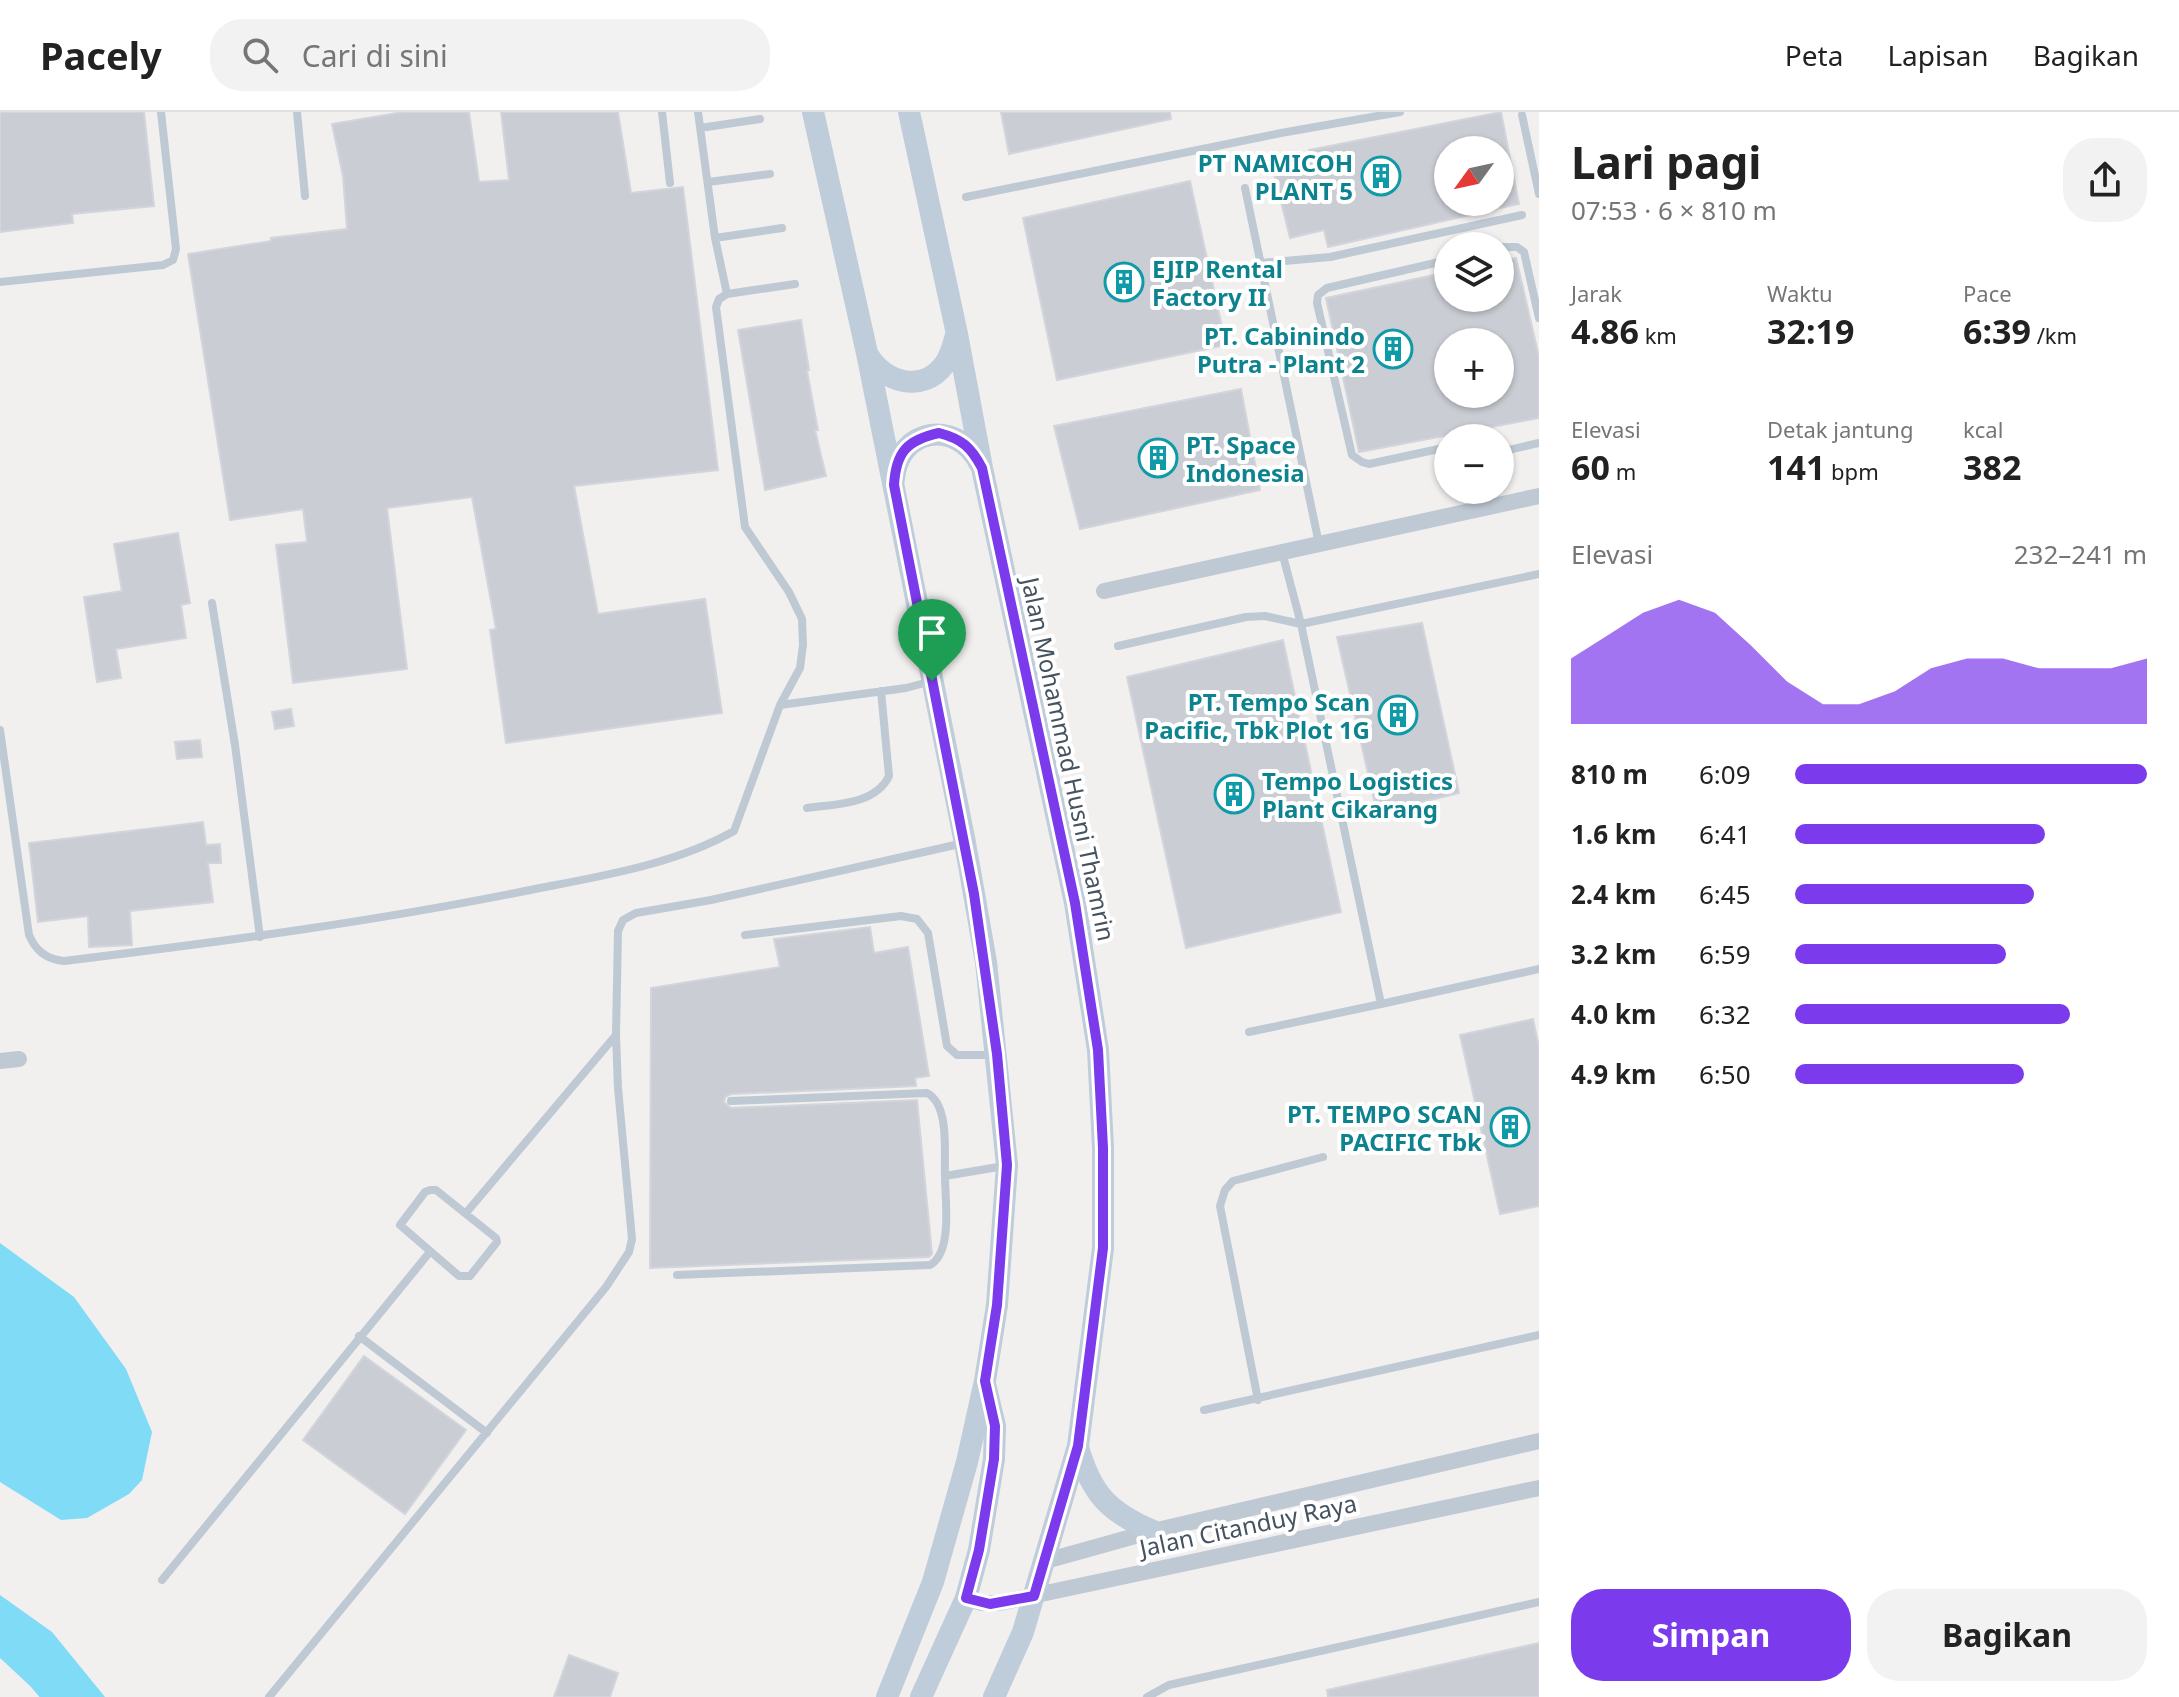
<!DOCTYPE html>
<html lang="id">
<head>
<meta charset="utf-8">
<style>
  :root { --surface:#fff; --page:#f2f2f2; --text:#222; --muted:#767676; --line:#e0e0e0; --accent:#7c3aed }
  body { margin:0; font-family:"Noto Sans",sans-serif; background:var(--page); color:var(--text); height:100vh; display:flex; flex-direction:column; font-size:30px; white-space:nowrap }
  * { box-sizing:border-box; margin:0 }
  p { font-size:26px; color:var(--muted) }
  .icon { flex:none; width:44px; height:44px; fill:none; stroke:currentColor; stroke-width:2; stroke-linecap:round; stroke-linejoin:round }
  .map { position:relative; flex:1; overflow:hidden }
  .drawer { display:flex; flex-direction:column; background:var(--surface); width:640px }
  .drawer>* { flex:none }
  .needle { width:52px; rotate:237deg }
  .tools { position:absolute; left:1434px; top:24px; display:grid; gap:16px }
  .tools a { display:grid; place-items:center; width:80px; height:80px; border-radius:50%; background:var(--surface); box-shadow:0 2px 6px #0004; font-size:40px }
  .pin { position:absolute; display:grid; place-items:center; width:68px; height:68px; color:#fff; margin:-82px -34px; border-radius:50% 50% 50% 0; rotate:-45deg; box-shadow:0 0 8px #0007 }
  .pin .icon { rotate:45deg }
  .round { display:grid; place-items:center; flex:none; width:84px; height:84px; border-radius:32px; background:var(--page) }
  .headline { display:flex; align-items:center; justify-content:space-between; height:136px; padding:0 32px }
  h1 { font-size:44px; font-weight:700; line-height:60px }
  .metrics { display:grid; grid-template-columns:repeat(3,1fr); gap:12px; height:136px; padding:8px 32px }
  .metrics div { display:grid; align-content:center }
  .metrics b { font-size:34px; font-weight:700 }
  .metrics small { font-size:22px; font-weight:400 }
  .metrics p { font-size:22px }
  .chart { height:224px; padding:16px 32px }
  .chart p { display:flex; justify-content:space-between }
  .chart svg { width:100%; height:144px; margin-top:8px; fill:var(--accent); opacity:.7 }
  .primary-button { display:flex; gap:16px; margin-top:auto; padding:16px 32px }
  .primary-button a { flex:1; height:92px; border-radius:32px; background:var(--accent); color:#fff; font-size:32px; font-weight:700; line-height:92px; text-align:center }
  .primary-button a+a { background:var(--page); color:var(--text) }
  ul { padding:0 32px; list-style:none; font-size:26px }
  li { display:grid; grid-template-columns:128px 96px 1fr; align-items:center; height:60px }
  li i { height:20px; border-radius:10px; background:var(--accent) }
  header { display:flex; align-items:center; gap:48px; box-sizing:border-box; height:112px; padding:0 40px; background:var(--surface); border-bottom:2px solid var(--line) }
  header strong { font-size:38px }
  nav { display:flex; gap:44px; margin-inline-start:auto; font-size:28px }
  .search { width:560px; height:72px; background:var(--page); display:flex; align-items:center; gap:20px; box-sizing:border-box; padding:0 28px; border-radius:32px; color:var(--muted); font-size:30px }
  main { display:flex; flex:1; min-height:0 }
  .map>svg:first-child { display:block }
</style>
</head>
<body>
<header>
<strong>Pacely</strong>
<div class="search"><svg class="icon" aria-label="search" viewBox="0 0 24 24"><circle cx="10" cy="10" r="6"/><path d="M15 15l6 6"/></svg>Cari di sini</div>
<nav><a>Peta</a><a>Lapisan</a><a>Bagikan</a></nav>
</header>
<main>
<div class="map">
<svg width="1539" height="1585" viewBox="0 0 1539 1585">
  <rect width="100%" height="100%" fill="#f2efef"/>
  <path fill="#80dcf6" d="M0 1131 74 1185 126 1257 152 1320 142 1368 129 1382 87 1406 61 1408 0 1370Z
    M0 1483 52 1520 105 1585H42L0 1546Z"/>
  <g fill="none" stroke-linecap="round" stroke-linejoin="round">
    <path stroke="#80dcf6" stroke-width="36" d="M0 1510 63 1585"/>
  </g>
  <path fill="#caced4" stroke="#d2d5db" stroke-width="2" fill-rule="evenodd" d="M0 0H144L154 94 72 102 73 111 0 120Z
    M403 0H469L479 70 509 68 501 0H618L631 81 683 75 718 358 574 374 598 502 705 487 722 601 506 631 490 518 496 517 472 385 387 396 407 557 293 571 276 433 307 430 303 397 230 408 188 142 271 129V126L347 117 343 64 332 12Z
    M1001 0H1170L1171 7 1009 42Z
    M1501 0 1519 92 1500 96V38H1448V90H1496L1497 97 1328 135 1324 118 1290 126 1272 53 1310 43 1309 38Z
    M1190 69 1226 233 1057 268 1023 106Z
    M1516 146 1539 245V306L1359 340 1326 186 1448 160V186H1500V149ZM1448 230H1500V282H1448Z
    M801 208 809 258 807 259 818 318H815L826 364 765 378 738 218Z
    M1241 277 1260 378 1080 417 1054 314Z
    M178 421 190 491 181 493 186 526 116 537 121 566 97 570 84 485 122 479 114 432Z
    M1422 511 1459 681 1377 701 1337 525Z
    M1283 528 1341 800 1186 836 1127 565Z
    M291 597 294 614 275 617 272 600Z
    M200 628 202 645 177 647 175 630Z
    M203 710 206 733 220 732 221 751H208L213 790 130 799 132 833 89 835 88 804 38 810 29 731Z
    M870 815 874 841 908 835 929 964 915 966 916 974 731 982 725 985 724 990 731 996 917 988 932 1142 929 1145 650 1156 651 876 780 855 774 827Z
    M1533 907 1539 935V1094L1500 1102 1460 923Z
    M364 1244 466 1318 405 1402 303 1328Z
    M1539 1531V1585H1328L1327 1578Z
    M569 1543 618 1561 610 1585H554Z"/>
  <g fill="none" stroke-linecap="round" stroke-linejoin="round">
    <path stroke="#bec9d3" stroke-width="8" d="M297 0 305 84
      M662 0 670 71
      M698 0 715 126 727 182
      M1522 3 1539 82
      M700 16 760 7
      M708 70 770 62
      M1245 76 1319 432
      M966 85 1281 21 1400 0
      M715 126 782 116
      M1500 135H1517L1524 140 1539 206
      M1448 148 1327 176 1318 183 1317 191 1352 343 1362 350 1369 352 1448 335
      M1261 151 1330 145 1522 103
      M0 170 163 153 173 148 176 137 161 0
      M1500 340 1539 331
      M1476 378 1478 397
      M1282 440 1301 512 1539 462
      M212 491 235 633 260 825
      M1118 534 1246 505 1265 504 1301 512 1381 892 1539 857
      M780 593 800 556 803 533 802 507 789 480 745 415 716 195 719 187 727 182 795 172
      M0 618 29 823C36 839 46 847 64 849 219 830 372 810 525 779 595 765 672 754 734 719L780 593 906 576 932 569
      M807 696C835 692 875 693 889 664L881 579
      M745 823 901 804 917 807 928 821 947 934 957 943H992
      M1249 920 1381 892
      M616 923 618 819 623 808 636 801 711 788 964 731
      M731 989 927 981C950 993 944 1041 945 1064
      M430 1078H436L496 1126 497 1130 470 1164H459L400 1113 425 1080Z
      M677 1163 930 1153C953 1140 945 1088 945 1064L1004 1054
      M359 1224 487 1321
      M1258 1288 1220 1094 1225 1078 1233 1069 1323 1045
      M1204 1298 1539 1223
      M162 1468 429 1141
      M269 1585 606 1175 629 1140 632 1127 618 976 616 923 466 1101
      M1147 1585 1169 1573 1539 1490"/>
    <path stroke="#bec9d3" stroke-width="16" d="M1104 479 1539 384
      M0 949 19 947
      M1042 1450 1153 1419 1539 1329
      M966 1486 982 1491H999L1539 1376"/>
    <path stroke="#bfccda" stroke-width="22" d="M813 0 867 241 965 731 986 850 1007 1053 997 1193 985 1269 967 1350 933 1470 887 1585
      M909 0 957 222 982 356 1075 791 1098 938 1103 1036V1136L1078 1334 1023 1520 994 1585
      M868 243C884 270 922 282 944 253 951 244 953 233 956 223
      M894 367C898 316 957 306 980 352
      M1078 1335C1091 1381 1108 1400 1153 1419
      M921 1585 966 1486 979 1438 994 1347 995 1314 986 1276"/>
  </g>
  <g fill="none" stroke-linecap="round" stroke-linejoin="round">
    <defs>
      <path id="route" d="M939 321C962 327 971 335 982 356L1075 791 1098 938 1103 1036V1136L1078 1334 1034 1484 990 1492 966 1486 979 1438 994 1347 995 1314 985 1269 997 1193 1007 1053 997 942 974 782 894 373C896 340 907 328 939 321Z"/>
    </defs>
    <use href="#route" stroke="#fff" stroke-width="16"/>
    <use href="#route" stroke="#7c3aed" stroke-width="10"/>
  </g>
  <defs>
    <symbol id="building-ring" viewBox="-11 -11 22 22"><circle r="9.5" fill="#fff" stroke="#0f9aa8" stroke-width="1.5"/><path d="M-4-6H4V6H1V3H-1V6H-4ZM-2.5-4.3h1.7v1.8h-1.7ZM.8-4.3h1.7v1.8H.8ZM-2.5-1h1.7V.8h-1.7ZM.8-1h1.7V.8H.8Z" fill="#0f9aa8"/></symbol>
  </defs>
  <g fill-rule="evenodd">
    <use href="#building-ring" x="1359" y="42" width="44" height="44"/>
    <use href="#building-ring" x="1102" y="148" width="44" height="44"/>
    <use href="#building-ring" x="1371" y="215" width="44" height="44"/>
    <use href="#building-ring" x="1136" y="324" width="44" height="44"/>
    <use href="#building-ring" x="1376" y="581" width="44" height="44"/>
    <use href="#building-ring" x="1212" y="660" width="44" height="44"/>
    <use href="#building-ring" x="1488" y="993" width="44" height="44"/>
  </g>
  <g text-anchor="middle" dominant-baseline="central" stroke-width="8" stroke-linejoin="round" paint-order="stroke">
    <g font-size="24" font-weight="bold" fill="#0d838f" stroke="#fff" text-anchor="end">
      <text x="1353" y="50">PT NAMICOH<tspan x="1353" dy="28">PLANT 5</tspan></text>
      <text x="1152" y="156" text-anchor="start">EJIP Rental<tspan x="1152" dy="28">Factory II</tspan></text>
      <text x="1365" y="223">PT. Cabinindo<tspan x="1365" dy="28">Putra - Plant 2</tspan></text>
      <text x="1186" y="332" text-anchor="start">PT. Space<tspan x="1186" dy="28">Indonesia</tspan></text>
      <text x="1370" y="589">PT. Tempo Scan<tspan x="1370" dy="28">Pacific, Tbk Plot 1G</tspan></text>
      <text x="1262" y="668" text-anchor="start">Tempo Logistics<tspan x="1262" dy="28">Plant Cikarang</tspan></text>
      <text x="1482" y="1001">PT. TEMPO SCAN<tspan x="1482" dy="28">PACIFIC Tbk</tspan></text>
    </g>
    <g font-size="24" fill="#45525f" stroke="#fff">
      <text transform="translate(1069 647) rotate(78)">Jalan Mohammad Husni Thamrin</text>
      <text transform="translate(1248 1413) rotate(-12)">Jalan Citanduy Raya</text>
    </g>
  </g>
</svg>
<div class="tools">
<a><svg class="needle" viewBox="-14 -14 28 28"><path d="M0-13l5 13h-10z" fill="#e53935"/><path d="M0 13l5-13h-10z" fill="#767676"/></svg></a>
<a><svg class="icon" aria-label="layers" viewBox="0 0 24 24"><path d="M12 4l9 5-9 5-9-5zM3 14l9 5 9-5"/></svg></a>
<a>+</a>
<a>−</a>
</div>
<div class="pin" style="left:932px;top:569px;background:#1e9e55"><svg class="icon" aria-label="arrive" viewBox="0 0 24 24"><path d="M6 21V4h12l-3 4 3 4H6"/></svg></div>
</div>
<section class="drawer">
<div class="headline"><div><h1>Lari pagi</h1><p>07:53 · 6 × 810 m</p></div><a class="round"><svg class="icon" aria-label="share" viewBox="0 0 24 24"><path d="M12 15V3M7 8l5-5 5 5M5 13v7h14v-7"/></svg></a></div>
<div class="metrics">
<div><p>Jarak</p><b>4.86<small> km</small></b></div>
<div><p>Waktu</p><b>32:19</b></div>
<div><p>Pace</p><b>6:39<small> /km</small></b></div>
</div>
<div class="metrics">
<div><p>Elevasi</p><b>60<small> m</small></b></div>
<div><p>Detak jantung</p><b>141<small> bpm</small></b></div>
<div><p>kcal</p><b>382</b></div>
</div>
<div class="chart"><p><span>Elevasi</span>232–241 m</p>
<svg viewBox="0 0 160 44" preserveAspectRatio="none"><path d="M0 44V24L10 17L20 10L30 6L40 10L50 20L60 31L70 38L80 38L90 34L100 27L110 24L120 24L130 27L140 27L150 27L160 24V44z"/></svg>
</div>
<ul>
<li><b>810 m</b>6:09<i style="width:100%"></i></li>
<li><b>1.6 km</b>6:41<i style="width:71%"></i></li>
<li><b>2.4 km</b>6:45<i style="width:68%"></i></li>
<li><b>3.2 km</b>6:59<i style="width:60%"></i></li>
<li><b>4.0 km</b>6:32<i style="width:78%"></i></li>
<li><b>4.9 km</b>6:50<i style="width:65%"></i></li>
</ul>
<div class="primary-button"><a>Simpan</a><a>Bagikan</a></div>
</section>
</main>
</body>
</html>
